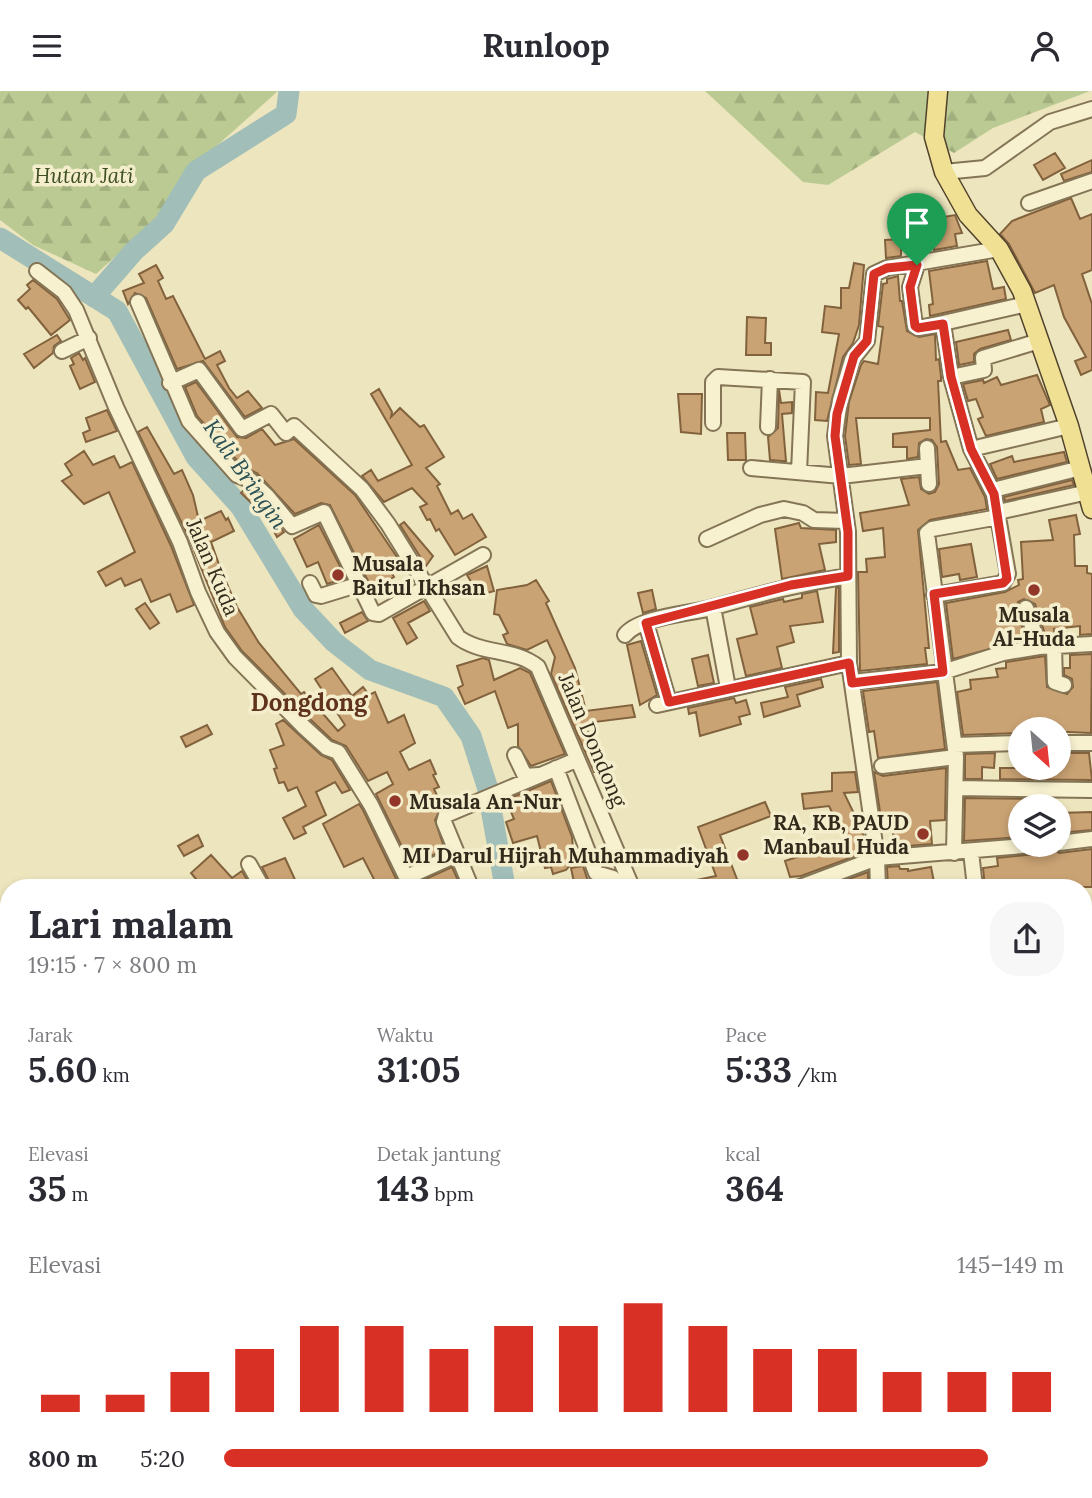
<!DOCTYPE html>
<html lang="id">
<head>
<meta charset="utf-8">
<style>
  :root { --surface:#fff; --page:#f7f7f7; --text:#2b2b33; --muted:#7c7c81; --accent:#d93025 }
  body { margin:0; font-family:Lora,serif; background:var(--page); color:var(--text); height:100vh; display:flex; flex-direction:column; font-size:26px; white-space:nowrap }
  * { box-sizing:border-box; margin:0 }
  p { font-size:23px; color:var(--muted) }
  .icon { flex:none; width:38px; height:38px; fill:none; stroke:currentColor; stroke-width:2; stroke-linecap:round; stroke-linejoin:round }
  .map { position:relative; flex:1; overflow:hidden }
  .details { position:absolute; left:0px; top:788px; width:1092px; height:620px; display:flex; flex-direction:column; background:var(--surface); border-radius:28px 28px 0 0; box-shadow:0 4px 10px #0003 }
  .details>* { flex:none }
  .needle { width:46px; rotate:153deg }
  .tools { position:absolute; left:1008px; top:626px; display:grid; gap:14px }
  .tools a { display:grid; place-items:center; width:63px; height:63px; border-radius:50%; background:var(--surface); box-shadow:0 4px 10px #0003; font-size:35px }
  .pin { position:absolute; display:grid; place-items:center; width:60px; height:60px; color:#fff; margin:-72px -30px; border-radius:50% 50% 50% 0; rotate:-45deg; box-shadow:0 0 7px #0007 }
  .pin .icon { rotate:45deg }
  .round { display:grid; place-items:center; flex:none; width:74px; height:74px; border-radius:28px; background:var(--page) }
  .overview { display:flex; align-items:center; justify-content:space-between; height:119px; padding:0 28px }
  h1 { font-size:38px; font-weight:800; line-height:52px }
  .stats { display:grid; grid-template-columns:repeat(3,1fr); gap:10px; height:119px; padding:7px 28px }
  .stats div { display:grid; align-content:center }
  .stats b { font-size:35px; font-weight:800 }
  .stats small { font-size:19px; font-weight:400 }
  .stats p { font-size:19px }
  .chart { height:196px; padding:14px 28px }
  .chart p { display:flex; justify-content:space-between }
  .chart svg { width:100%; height:126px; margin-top:7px; stroke:var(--accent); stroke-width:6 }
  ul { padding:0 28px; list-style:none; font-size:23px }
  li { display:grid; grid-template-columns:112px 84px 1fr; align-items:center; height:52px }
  li i { height:18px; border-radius:9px; background:var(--accent) }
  header { display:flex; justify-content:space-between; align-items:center; height:91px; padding:0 28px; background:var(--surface); font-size:32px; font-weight:800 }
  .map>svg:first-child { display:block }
</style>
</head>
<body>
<header><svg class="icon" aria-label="menu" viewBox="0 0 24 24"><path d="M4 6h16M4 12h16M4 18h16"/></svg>Runloop<svg class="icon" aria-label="person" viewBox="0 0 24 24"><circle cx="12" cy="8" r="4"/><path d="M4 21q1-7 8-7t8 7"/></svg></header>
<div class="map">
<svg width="1092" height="1407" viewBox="0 0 1092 1407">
  <defs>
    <pattern id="forest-firs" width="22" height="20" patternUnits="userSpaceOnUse" patternTransform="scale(1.75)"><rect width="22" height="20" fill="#bbca92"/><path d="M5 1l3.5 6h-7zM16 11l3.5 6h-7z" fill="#a1ae7d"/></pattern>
  </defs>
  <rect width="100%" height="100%" fill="#ece5bd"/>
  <path fill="url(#forest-firs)" d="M0 0H278L183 85 154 131 96 183 33 154 0 129Z
    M705 0H1090L993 37 954 62 915 41 828 94 803 91Z"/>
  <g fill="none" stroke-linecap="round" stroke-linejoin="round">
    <path stroke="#698b87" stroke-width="3.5" d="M915 1407 916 1398"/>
    <path stroke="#a1beb9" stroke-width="21" d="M0 147 117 220 196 366 241 416 303 518 334 551 370 579 444 606 471 645 487 695 505 796
      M94 206 134 160 164 133 196 80 286 23 289 0
      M487 1398 490 1407"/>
  </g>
  <path fill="#caa374" stroke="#82623d" stroke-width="2" d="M1055 62 1065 77 1043 89 1034 74Z
    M1092 69V81L1064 90 1061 83Z
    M1071 107 1080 128 1092 123V179L1082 183 1092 213V279L1081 284 1075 270 1086 266 1064 226 1054 194 1035 202 1009 153 1000 143 1012 130Z
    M955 124 962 142 955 143 957 155 934 159 932 147 916 149 914 131Z
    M901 148V165L886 167 885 149Z
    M987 170 993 198 1004 196 1006 208 930 225 929 214 933 213 929 180Z
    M854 172 864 174 859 234 853 252 843 266 827 330 815 329 816 301 828 302 839 243 822 241 825 215 841 217V197H849Z
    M156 174 163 187 158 190 166 208 173 205 205 268 220 260 225 270 217 274 229 297 237 307 248 300 262 317 245 326 203 270 177 278 146 207 135 202 128 213 123 200 144 192 139 183Z
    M898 185 900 210H902L907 240 919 246 935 243 936 269 939 268 941 286V290H938L941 351 946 350 958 379 970 377 985 406 987 418 930 429 918 439 929 557H925L927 573 860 580 858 481H867L866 468 885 466 883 437 863 440 860 422 909 414 901 388 919 386 921 398 929 403 935 401 939 393 937 356 932 349 926 348 919 352 918 366 907 368V356H893V343L930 339V327H856L861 373 849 374 845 345 849 311 861 274 864 270 878 273 883 236 878 235 883 193 887 192V188Z
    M33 189 57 208 70 229 51 244 28 216 26 218 18 209 30 198 27 194Z
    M747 226 766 227 765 252H771V264H746Z
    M1008 239 1011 249 980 258 974 263V271L959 274 956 251Z
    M57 244 61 250 54 255 53 262 34 277 24 263Z
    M79 262 83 269 85 267 95 291 80 298 70 275 74 273 71 267Z
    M1037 284 1050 314 1041 318 1044 331 986 345 978 328 983 326 976 308 968 310 963 293 983 289 984 292 997 286 1001 294Z
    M196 291 237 346 246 347 262 338 275 354 294 348 355 404 403 475 391 481 394 486 380 494 383 500 375 504 330 414 321 412 295 423 257 382 243 376 197 325 185 296Z
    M379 298 392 321 391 326 400 317 420 336 424 334 444 366 426 377 440 393 437 395 451 423 458 419 463 428 472 423 486 446 455 464 439 438 436 440 430 428 427 429 420 416 427 413 412 397 384 411 362 385 371 379 378 390 412 374 371 303Z
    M779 299 781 312 792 311V322L782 323 786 370H782L770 369 768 346 778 337Z
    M678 303H702L701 343 681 341Z
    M107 319 117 340 86 351 83 342 90 339 86 327Z
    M147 336 174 383 182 379 193 404 199 430 221 420 226 429 228 427 234 440 211 451 221 479 237 516 259 552 301 603 304 601 338 640 345 634 315 588 332 577 352 605 363 596 369 604 375 601 388 632 404 624 415 652 400 661 409 679 430 669 436 683 433 684 439 696 434 698 442 715 435 729 443 753 436 757 438 762 411 774 376 703 393 693 387 681 368 690 346 655 332 649 311 629 242 560 225 536 189 447 138 341Z
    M727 342H745L746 369H728Z
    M84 360 93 374 114 365 120 377 132 371 171 455 194 514 177 521 170 503 151 511 141 488 125 495 121 487 106 495 98 481 135 461 109 401 84 413 62 390 72 384 65 373Z
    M1064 361 1067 371 997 388 990 373 1012 365 1014 371Z
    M1072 389 1074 394 1005 410 1004 406Z
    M245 398 260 412 284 441 277 446 267 427 241 402Z
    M1076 424 1080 443 1074 444 1075 475H1087V482L1092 483V543L1080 544V535L1054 538 1055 545 1046 546 1035 513 1024 508 1018 511 1017 519 1026 548 953 568 946 512 1005 501 1019 494 1018 489 1023 488 1021 451 1053 449 1049 429Z
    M404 431 433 465 426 475 400 434Z
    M799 432 801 437 836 439V451L819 453 825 479 782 488 775 438Z
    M319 434 346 487 327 493 318 471 307 476 294 448Z
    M971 453 977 486 960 489 959 483 942 486 939 458Z
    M487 475 494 500 479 504 467 484Z
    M536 489 549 510 546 512 575 577 586 620 632 614 635 626 586 632 598 680 594 681 551 583 555 566 547 549 527 559 507 553 503 544 508 542 499 524 494 523 497 499 527 494Z
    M839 496V561L833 562 836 497Z
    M652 499 656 518 643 522 638 502Z
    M817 500 823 531 790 535 794 551 777 556 782 577 746 585 737 548 757 543 750 516 783 508 784 511 802 507V503Z
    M424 510 430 520 408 532 417 547 407 553 393 527Z
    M145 512 159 532 150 538 136 518Z
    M362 521 368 530 345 542 340 532Z
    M641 550 657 604 640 614 627 554Z
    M1092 563 1091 642 1020 639V642L963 644 957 601 971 598 970 589 998 586 996 578 1006 577V571L1045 565 1047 596 1067 603 1073 596 1072 588 1064 584V577H1070V564Z
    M708 564 714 592 698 595 692 568Z
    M483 567 489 569 494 589 520 577 530 582 565 663 531 675 518 655V633L508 637 495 600 465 613 458 597 463 594 457 575Z
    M821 588 823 596 797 604 800 615 764 626 761 612 788 606 785 596Z
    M937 591 945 658 878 667 874 640 869 641 863 600Z
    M734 607 736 612 746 609 750 623 739 626 741 633 700 645 696 621 689 623 688 617Z
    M283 629 321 664 332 669 350 699 342 702 335 691 316 701 326 724 303 736 306 742 294 748 283 727 306 715 297 696 288 700 284 691 279 692 274 678 277 677 270 659 284 654 276 633Z
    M207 634 212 643 186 656 181 646Z
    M995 662 994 677 982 676V688H965V663Z
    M1066 662H1089L1092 689 1000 688V677H1059V673L1066 670Z
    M946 677 945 729 930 730 932 753 895 756 892 733 882 734 874 681 883 685Z
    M855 681 858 701 844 702 863 741 866 761 801 785 790 786 785 770 846 750 829 715 804 718 802 703 832 700V682Z
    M551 690 572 746 574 770 566 779 553 783 551 776 545 777 537 745 513 752 506 731 514 728 506 709Z
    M965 707 1042 708V716H1020V746L964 750Z
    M765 711 771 725 720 744 740 796H683L682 792 716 785 698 736Z
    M359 713 363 719 400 796H378L363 767 344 776 323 733Z
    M1092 721V739L1059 742V722Z
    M198 744 203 755 184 765 178 755Z
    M1050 755 1059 762 1092 758V796H1009L1008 792 985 796 983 777 998 775 997 767 1036 763Z
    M211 764 232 787 242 780 251 796H187L196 788 191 782Z
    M285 767 297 793 272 796 262 776Z
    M583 775 590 796H575L571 777Z
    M899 775 900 778H908V780L931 776 935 796H888L887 776Z
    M452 776 461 796H421L419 791Z
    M868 781V796H827Z"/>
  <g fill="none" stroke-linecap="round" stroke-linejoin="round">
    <defs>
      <path id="minor" d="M944 81 985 77 1050 31 1092 18
        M1029 112 1092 90
        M917 174 910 196 915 235 918 237 943 232
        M37 180 64 201 76 219 116 316 180 451 198 501 217 541 235 566 304 636 327 657 338 661 371 714 411 796
        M138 211 189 330 237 384 250 389 267 405 292 435 324 421 373 522 379 523 483 464
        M62 260 89 247
        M951 286 984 279 983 267 1039 250
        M170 292 199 279 242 338 271 323 286 342 294 335 362 398 388 433 458 546C481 564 515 557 538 576L632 796
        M713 332V291L718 286 803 291 799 381
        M768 336 770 288
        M927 357 928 375
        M971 358 1069 335
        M751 377 841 385 928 375 929 393
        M993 399 1081 377
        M998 421 1088 401
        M707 448 760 424 784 418 803 422 814 429 846 430
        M310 492 316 504 321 505 357 494
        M934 504 1003 492 1008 483 994 403 971 358 951 286 943 232 1027 213
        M713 516 728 597
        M1026 517 1039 556
        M646 532 669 611
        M625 544C639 526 688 523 711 517 760 503 797 493 848 485
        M1054 555 1055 591 1064 594
        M852 591 943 581 1003 562 1039 556 1092 553
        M657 614 849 572
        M1059 652H1092
        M955 654 1020 652
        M515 664 525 685 539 684
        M882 675 956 666
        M556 677 596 782 613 787 618 796
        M956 697 1092 699
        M1059 752 1092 748
        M971 761 975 796
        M954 762 956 666 927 442 932 438 999 426
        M249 773 262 796
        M407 786 456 764
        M471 796 444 731 446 724 576 669
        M800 796 877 767 1035 754
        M878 796 877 767 849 572 848 441 835 345 840 309 852 269 867 250 874 183 887 177 999 158
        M1083 952 1092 967
        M1083 1211 1092 1130
        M1083 1321 1092 1314
        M429 1398 433 1407
        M512 1398 514 1407
        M567 1398 572 1407
        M656 1398 658 1407
        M744 1398 747 1407
        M791 1398 794 1407
        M858 1407 872 1398
        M1060 1407 1062 1398"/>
      <path id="major" d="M938 0 934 46 944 81 968 124 999 158 1022 200 1069 335 1092 418"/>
      <path id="highway" d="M1083 909 1092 903
        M1083 928 1092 922
        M333 1407 345 1398
        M370 1407 382 1398"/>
    </defs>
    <use href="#minor" stroke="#847557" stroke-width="18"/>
    <use href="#major" stroke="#51422c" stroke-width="21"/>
    <use href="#highway" stroke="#51422c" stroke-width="24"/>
    <use href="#minor" stroke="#f8f1d0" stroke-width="14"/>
    <use href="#major" stroke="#f0e094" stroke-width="18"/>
    <use href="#highway" stroke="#dcb14e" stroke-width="21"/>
    <path stroke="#332a1b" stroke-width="3.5" stroke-dasharray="12 12" stroke-linecap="butt" d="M1083 1358 1092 1356
      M1083 1370 1092 1368
      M934 1407 959 1398
      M969 1407 994 1398"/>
  </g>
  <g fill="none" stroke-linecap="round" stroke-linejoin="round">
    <defs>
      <path id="route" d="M917 174 910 196 915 235 918 237 943 233 951 286 971 358 994 403 1007 488 1003 492 934 503 943 581 852 592 849 572 669 611 646 532 791 494 848 485V441L835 345 837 323 854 265 867 250 874 183 887 177Z"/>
    </defs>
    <use href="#route" stroke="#fff" stroke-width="14"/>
    <use href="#route" stroke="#d93025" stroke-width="9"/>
  </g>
  <g fill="#913628" stroke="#f4eecd" stroke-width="2.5">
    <circle cx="338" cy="484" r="7"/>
    <circle cx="1034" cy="499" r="7"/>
    <circle cx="395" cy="710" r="7"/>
    <circle cx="923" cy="743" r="7"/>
    <circle cx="743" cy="764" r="7"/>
  </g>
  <g text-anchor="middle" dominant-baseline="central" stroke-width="7" stroke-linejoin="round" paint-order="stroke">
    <g font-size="21" font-style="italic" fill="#3e4f22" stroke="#f4eecd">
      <text x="84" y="84">Hutan Jati</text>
    </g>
    <g font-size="21" font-weight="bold" fill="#332a1b" stroke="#f4eecd" text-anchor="start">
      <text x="352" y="472">Musala<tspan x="352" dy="24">Baitul Ikhsan</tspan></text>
      <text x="1034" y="523" text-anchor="middle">Musala<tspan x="1034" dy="24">Al-Huda</tspan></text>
      <text x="409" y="710">Musala An-Nur</text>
      <text x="909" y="731" text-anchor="end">RA, KB, PAUD<tspan x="909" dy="24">Manbaul Huda</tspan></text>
      <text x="729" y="764" text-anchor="end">MI Darul Hijrah Muhammadiyah</text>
    </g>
    <g font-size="21" fill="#332a1b" stroke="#f4eecd">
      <text transform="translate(213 476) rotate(67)">Jalan Kuda</text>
      <text transform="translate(593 649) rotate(67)">Jalan Dondong</text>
    </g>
    <g font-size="23" font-style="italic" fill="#2b5053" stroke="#f4eecd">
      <text transform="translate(246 383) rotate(55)">Kali Bringin</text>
    </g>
    <g font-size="24" font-weight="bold" fill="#5f331c" stroke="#f4eecd">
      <text x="309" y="611">Dongdong</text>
    </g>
  </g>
</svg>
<div class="tools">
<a><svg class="needle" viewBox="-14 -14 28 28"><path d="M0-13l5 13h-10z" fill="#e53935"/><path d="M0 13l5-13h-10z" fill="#7c7c81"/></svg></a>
<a><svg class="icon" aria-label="layers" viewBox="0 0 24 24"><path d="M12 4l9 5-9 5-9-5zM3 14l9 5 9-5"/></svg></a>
</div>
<div class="pin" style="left:917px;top:174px;background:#1e9e55"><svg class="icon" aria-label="arrive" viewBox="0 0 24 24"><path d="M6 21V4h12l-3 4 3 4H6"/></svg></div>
<section class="details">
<div class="overview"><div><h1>Lari malam</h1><p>19:15 · 7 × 800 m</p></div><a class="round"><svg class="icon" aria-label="share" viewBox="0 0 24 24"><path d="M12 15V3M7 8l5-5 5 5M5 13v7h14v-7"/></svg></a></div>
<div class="stats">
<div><p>Jarak</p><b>5.60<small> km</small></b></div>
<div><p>Waktu</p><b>31:05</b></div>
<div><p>Pace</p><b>5:33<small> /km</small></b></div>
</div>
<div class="stats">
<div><p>Elevasi</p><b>35<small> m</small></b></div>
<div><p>Detak jantung</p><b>143<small> bpm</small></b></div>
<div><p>kcal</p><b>364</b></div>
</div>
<div class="chart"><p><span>Elevasi</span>145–149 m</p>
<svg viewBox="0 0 160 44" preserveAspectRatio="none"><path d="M5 44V38M15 44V38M25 44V30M35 44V22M45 44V14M55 44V14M65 44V22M75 44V14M85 44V14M95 44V6M105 44V14M115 44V22M125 44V22M135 44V30M145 44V30M155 44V30"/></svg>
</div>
<ul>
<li><b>800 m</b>5:20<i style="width:91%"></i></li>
</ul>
</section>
</div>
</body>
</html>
